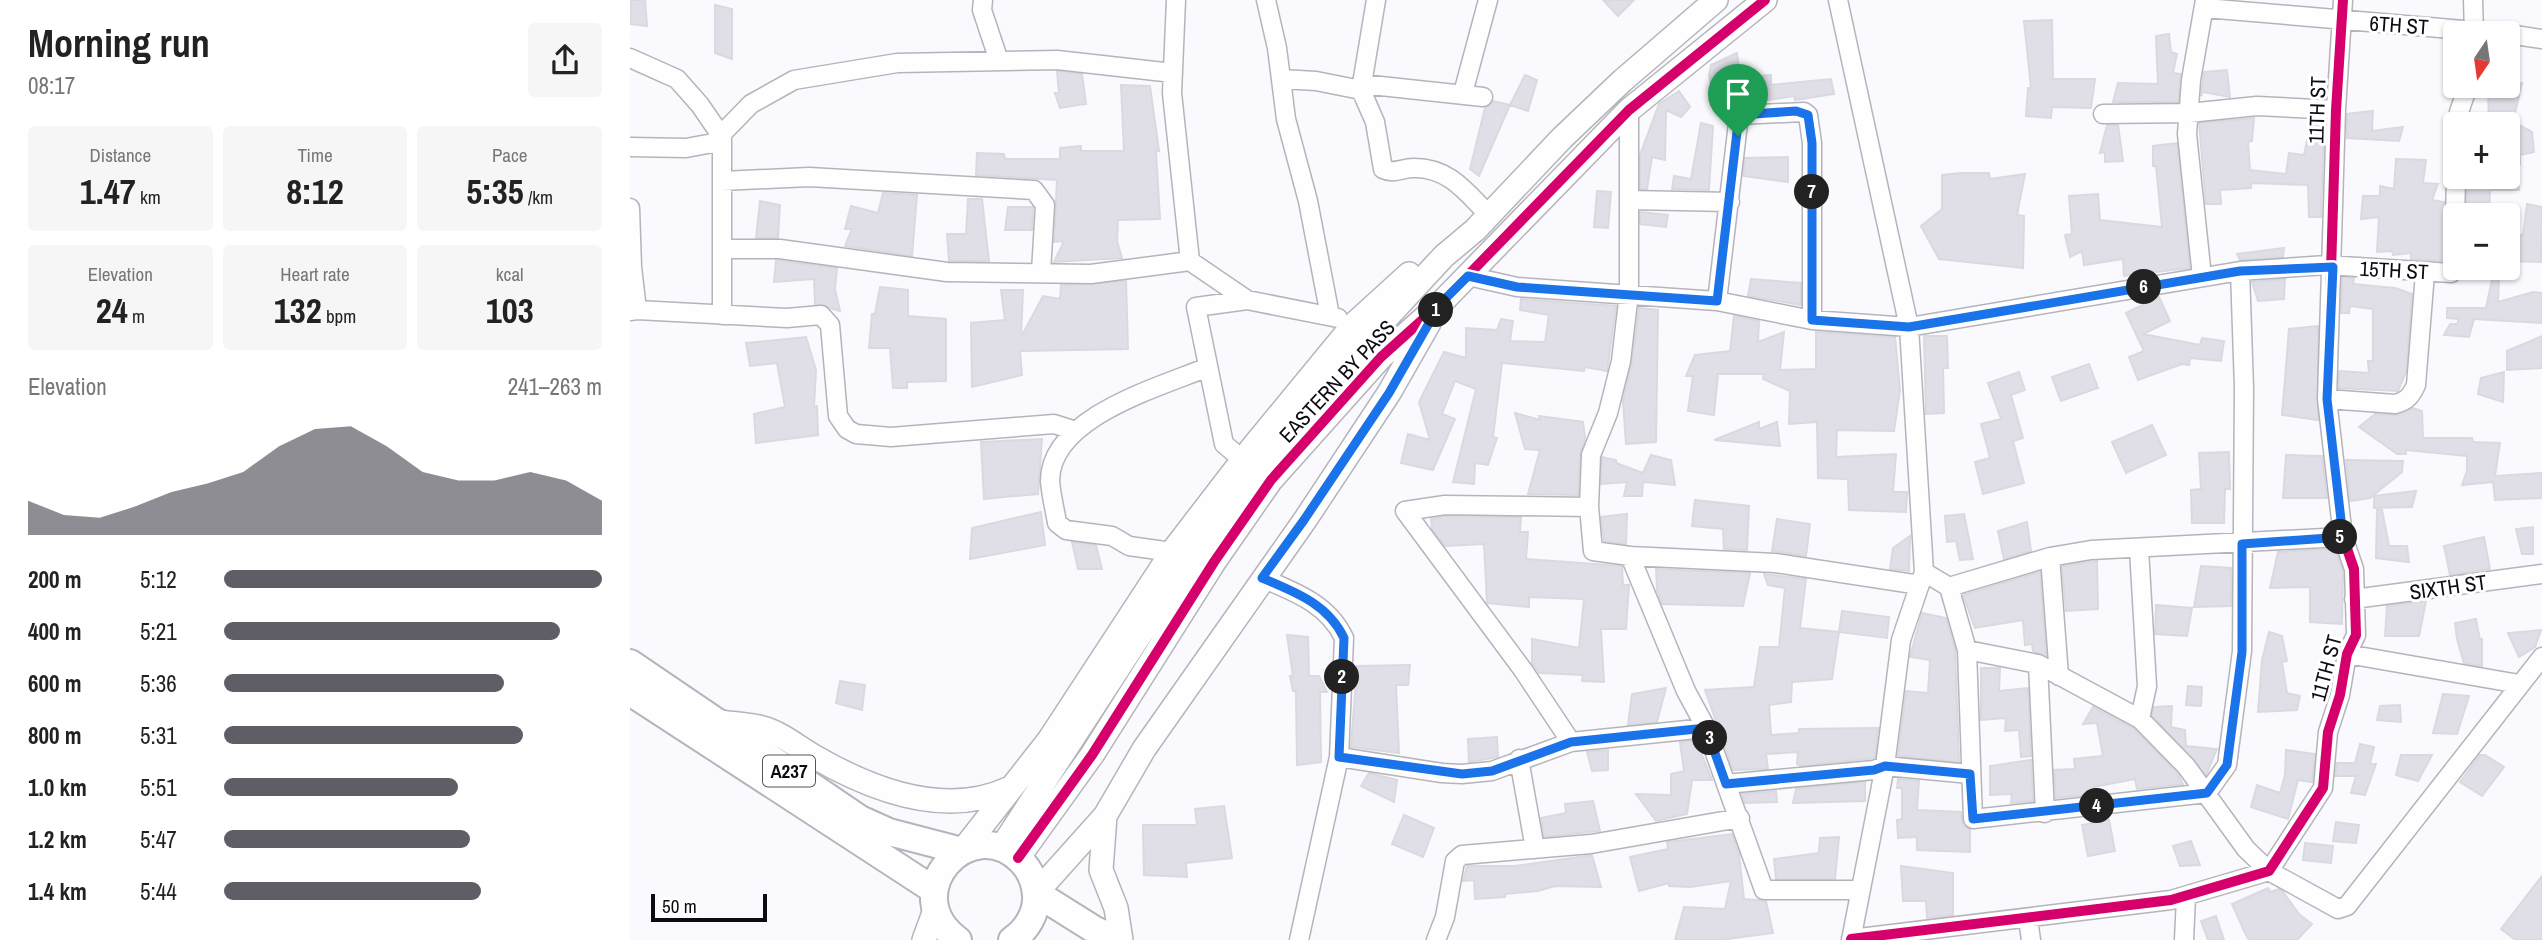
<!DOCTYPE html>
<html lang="en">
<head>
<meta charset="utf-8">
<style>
  :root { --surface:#fff; --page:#f6f6f6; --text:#222; --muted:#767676; --accent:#5f5e66 }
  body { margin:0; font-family:"Archivo Narrow",sans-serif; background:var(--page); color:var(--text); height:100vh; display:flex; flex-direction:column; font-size:26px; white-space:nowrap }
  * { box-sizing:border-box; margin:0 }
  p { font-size:23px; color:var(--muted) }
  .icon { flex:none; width:38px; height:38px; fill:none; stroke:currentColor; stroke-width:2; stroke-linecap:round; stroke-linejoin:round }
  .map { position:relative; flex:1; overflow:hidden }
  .details { display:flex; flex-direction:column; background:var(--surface); width:630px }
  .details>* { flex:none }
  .needle { width:46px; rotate:193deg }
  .controls { position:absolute; left:1813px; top:21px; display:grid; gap:14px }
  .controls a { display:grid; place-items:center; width:77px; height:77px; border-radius:7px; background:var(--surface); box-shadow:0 2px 5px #0004; font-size:35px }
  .scale { position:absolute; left:21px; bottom:18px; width:116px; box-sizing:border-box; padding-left:7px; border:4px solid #0c0b14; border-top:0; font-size:19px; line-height:24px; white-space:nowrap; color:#0c0b14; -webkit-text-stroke:5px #fff; paint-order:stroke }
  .pin { position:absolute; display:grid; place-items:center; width:60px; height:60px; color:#fff; margin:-72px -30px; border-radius:50% 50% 50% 0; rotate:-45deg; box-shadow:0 0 7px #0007 }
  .pin .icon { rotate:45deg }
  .km { position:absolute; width:35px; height:35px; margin:-18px; border-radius:50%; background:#222; color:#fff; font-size:19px; line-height:35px; text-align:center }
  .round { display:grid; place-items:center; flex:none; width:74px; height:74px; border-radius:7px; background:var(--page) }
  .summary { display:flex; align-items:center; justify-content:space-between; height:119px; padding:0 28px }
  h1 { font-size:38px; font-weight:700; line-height:52px }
  .metrics { display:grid; grid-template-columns:repeat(3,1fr); gap:10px; height:119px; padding:7px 28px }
  .metrics div { display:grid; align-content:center; border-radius:7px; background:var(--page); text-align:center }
  .metrics b { font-size:35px; font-weight:700 }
  .metrics small { font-size:19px; font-weight:400 }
  .metrics p { font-size:19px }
  .chart { height:196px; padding:14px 28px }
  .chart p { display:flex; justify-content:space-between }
  .chart svg { width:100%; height:126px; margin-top:7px; fill:var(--accent); opacity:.7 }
  ul { padding:0 28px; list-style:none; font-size:23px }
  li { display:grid; grid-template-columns:112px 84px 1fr; align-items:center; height:52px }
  li i { height:18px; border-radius:9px; background:var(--accent) }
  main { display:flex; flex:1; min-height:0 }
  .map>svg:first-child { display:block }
</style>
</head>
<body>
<main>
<section class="details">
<div class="summary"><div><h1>Morning run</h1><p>08:17</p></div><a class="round"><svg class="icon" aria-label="share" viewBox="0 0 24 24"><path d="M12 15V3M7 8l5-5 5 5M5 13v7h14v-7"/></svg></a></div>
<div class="metrics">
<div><p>Distance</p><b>1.47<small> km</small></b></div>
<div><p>Time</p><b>8:12</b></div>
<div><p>Pace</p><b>5:35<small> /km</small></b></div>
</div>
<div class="metrics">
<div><p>Elevation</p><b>24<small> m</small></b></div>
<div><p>Heart rate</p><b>132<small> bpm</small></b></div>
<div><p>kcal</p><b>103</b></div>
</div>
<div class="chart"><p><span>Elevation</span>241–263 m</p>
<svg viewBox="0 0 160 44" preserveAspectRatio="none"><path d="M0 44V32L10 37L20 38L30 34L40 29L50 26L60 22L70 13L80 7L90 6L100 13L110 22L120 25L130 25L140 22L150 25L160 32V44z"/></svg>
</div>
<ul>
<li><b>200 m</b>5:12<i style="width:100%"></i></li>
<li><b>400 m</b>5:21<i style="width:89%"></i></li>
<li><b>600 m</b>5:36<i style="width:74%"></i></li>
<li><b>800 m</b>5:31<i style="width:79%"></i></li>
<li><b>1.0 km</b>5:51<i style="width:62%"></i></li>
<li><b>1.2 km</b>5:47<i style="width:65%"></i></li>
<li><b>1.4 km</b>5:44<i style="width:68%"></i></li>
</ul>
</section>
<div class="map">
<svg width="1912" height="940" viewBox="0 0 1912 940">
  <rect width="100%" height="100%" fill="#faf9fd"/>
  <path fill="#e0dfe8" stroke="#d9d9e0" stroke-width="2" d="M1 0H15L17 26 0 24Z
    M973 0H1004L988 16Z
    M85 5 102 9V59L85 53Z
    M1422 20 1423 79H1465L1461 108 1422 107 1421 118 1396 116 1398 88H1401L1394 21Z
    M1539 34 1541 52 1547 54 1543 73 1551 74 1548 102H1483L1488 83 1528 84 1526 36Z
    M1107 53 1110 77 1141 75V85L1201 79 1204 94 1165 100 1164 96 1087 108 1079 75 1081 65Z
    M1597 70 1600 97 1573 92 1571 96 1574 72Z
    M427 71 452 74 456 104 430 108 425 93H429Z
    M895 75 907 80 898 111 880 105Z
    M1878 81 1892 83 1883 122 1902 132 1904 152 1890 155V164L1878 163V124H1859L1858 86H1878Z
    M491 85 520 86 529 151H526L530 219 488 220 487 241 492 258 424 262 434 241 424 242 427 180 346 175 347 153 374 154 375 159H430V148L451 146V151H494Z
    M1049 91 1060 107 1051 117 1036 110 1035 160 1022 157 1017 189H1010V155L1029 104Z
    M863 101 880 105 849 176 840 169 855 108Z
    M1743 111 1742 131 1773 127 1769 141 1717 138V114Z
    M1624 118 1622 141 1618 142 1620 170 1656 174 1659 153 1674 155 1681 120 1694 121 1691 217H1679L1678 185 1621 183V188L1590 190 1591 204H1576L1569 123Z
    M1071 123 1083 126 1079 190 1042 189 1044 176 1061 179Z
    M1477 125H1488L1493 161 1475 162V152L1470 153Z
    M1547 143 1560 268 1494 276 1493 259 1454 265 1452 251 1440 257 1435 235 1442 234 1439 196 1468 194 1470 220 1532 227 1526 166H1523V146Z
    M1158 157V182L1113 176 1115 158Z
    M1766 159 1796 160 1793 183 1808 184 1802 200 1814 202 1813 261 1781 259V253L1763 255 1762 251 1747 252 1749 217 1731 219 1733 196H1750V186L1764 189Z
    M1331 173H1359L1360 179 1395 174 1387 215 1394 216 1393 268 1309 259 1291 226 1312 209V175Z
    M1837 177H1887L1889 190H1860L1859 215H1837Z
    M967 191 981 192 978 228 964 227Z
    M253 193 287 195 282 256 215 246 222 229H215L221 206 248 213Z
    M338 199H352L359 261H319L317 234H336Z
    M130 201 150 205 148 238H126Z
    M1897 204 1912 207 1911 262 1878 261V234L1893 235Z
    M378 207H403L402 230H375Z
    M1010 212 1038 215 1036 227 1010 224Z
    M1654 248 1653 257 1610 260 1607 254Z
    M146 260 207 268 205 289 210 311 185 304 184 279 144 282Z
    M1863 275 1869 276 1868 302 1903 292 1912 293V323L1844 319 1839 337 1814 335 1820 324H1827L1829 319 1817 318V308H1856Z
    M1712 277 1724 278 1723 284 1765 288 1782 294 1776 372 1768 391 1709 388V371L1739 373 1738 361H1743V309L1720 306 1719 313H1711Z
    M1121 279 1171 283V305L1118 296Z
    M1655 279 1654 299 1628 301 1622 282Z
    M496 281 498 349 390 351 392 375 342 387 341 323 375 320 371 290H393L391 337 413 296 430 299 431 285Z
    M250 287 278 290V316L316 319V381L277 382V388H263L260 348H239L242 314H245Z
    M1529 297 1540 321 1513 334 1570 345 1572 338 1594 341 1591 361 1560 358 1559 365 1552 364 1508 380 1499 357 1514 351 1496 313Z
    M891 299 986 306 977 371 955 367 954 371 872 363 863 437 867 438 858 465 845 463 844 484 823 482 846 389 825 381 812 414 825 419 803 470 771 463 778 434 800 440 789 402 814 352 836 358V328L867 330 871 319 883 321 880 341 915 342 919 315 890 310Z
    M1009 308 1028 310 1026 442 996 444 993 401 1002 362Z
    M1104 316 1129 321 1128 342 1154 332 1150 370 1186 369V332L1265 337 1270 390 1264 431 1207 430 1206 457 1266 454 1263 492H1277L1276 512 1219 510 1218 479 1188 478 1187 422 1159 424 1160 391 1133 379 1134 374H1088L1084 415 1058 411 1063 376H1056L1065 355 1100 351Z
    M1688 326V420L1652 415 1659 329Z
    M1294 336H1317L1318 368H1313L1314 413 1296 414Z
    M1912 336V368L1877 370V351Z
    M176 337 186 370 184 407 187 406 188 435 126 443 124 414 155 407 147 363 120 366 116 343Z
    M1459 364 1468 388 1431 401 1422 377Z
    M1389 372 1395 390 1381 395 1393 438 1383 441 1394 483 1353 494 1345 462 1360 458 1351 424 1371 419 1358 383Z
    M1874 372 1873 402 1848 394 1851 378Z
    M1783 408 1792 411 1793 438H1842L1843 442 1870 443 1865 476 1912 473V498L1865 500 1863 482 1832 485 1837 471V456L1776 450V454H1767L1729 427 1745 414 1768 415Z
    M885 413 910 420 909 416 953 422 955 438 950 454 948 495 898 494 910 450 895 449Z
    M1129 422V429L1147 422 1150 446 1084 440Z
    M1522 425 1536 455 1496 473 1482 442Z
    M412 439 408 494 354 499 351 442Z
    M1599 452 1600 489H1595L1594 523H1562L1561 490 1571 489 1569 453Z
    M1021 455 1041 460 1045 485 1013 482 1012 496H994L997 482 971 484 972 457 986 460V463L1013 473Z
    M1656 455 1692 456 1697 498H1653Z
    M1716 460 1773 461 1772 472 1740 498 1720 501Z
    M1786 491 1782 507 1744 508V496Z
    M1065 500 1119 506 1117 550 1094 549 1093 529 1062 526Z
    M1747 510H1752L1759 546H1777L1779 562 1746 558Z
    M411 512 415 545 340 559 342 528Z
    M997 514 996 544 974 541 971 517Z
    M1334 514 1343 559 1330 560 1326 541 1317 542 1315 516Z
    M816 516 891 517 890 532H898L896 559 992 566 993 585H999L996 629H971L974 682 952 681 953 675 909 673 902 663V639L949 648 954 599 899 597V607L857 603 854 544 815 546 802 529 801 519Z
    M1147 519 1180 524 1176 556 1142 551Z
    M1397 522 1401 551 1374 559 1368 531Z
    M1903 527V554H1892L1886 529Z
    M1280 536 1279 571 1260 569 1263 548Z
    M1854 537 1860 569 1820 575 1814 546Z
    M442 542 466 545 472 569H448Z
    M1705 549 1713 571 1712 624 1680 622V587L1640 588 1648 552Z
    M1467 561 1468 609 1436 611 1432 566Z
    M1571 566 1601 568V606L1564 607Z
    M1026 569 1120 573 1113 606 1032 604 1027 590Z
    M1410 572 1416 655 1403 651 1402 644 1395 645 1393 620 1345 628 1333 595Z
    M1134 574 1176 579 1170 628 1209 632 1202 679 1162 682 1161 702 1139 705 1141 735 1169 733V729L1248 728 1245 758 1171 766 1167 764 1168 752 1136 754 1138 769 1103 770 1075 690 1124 687 1130 647H1149L1155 588 1138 585Z
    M1796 601 1789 636H1755L1757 606Z
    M1526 605 1562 608 1557 636 1525 634Z
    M1212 611 1259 617 1257 638 1209 632Z
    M1292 613 1316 618 1325 649 1329 762 1268 756 1276 691 1298 693 1300 660 1280 657Z
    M1846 619 1850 640 1852 639V666L1834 663 1827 639 1825 623Z
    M1911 630 1905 647 1889 657 1878 633Z
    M1639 632 1652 636 1657 661 1652 662 1657 693 1670 696 1667 710 1628 712 1632 660Z
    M657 635 678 637 679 676H689L697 692H690L691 762 667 765 666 691H663L660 676H663Z
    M780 665 778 685H766L769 753 721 747 727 666Z
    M1351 668H1370L1369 691 1398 688 1401 756 1391 757 1389 730 1375 731 1376 718 1351 720Z
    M210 681 235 685 232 710 206 703Z
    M1558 686 1572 687 1571 706 1556 705Z
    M1036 688 1027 722 998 725 1002 694Z
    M1813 694 1839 696 1827 734 1803 733Z
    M1770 705 1771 722 1747 720 1750 706Z
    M1542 706 1541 727 1555 730 1556 746 1587 749 1576 775 1522 715 1524 707Z
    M1463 707 1503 728 1547 773 1553 784 1507 789 1505 779 1464 787 1465 794 1426 798 1424 770 1445 769 1444 759 1473 756 1467 723 1453 724Z
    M867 737 868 757 839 762 838 739Z
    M1066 740 1082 780H1062L1057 814 1026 821 1006 794 1041 795V774L1054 771 1050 742Z
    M1730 744 1744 747 1740 764H1746L1735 795 1721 793 1726 776H1705L1707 763H1725Z
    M978 750V770L962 771 957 752Z
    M1656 750 1685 754 1682 782 1668 780 1658 819 1621 807 1627 785 1650 793 1655 775Z
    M1771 755H1802L1788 781 1766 775Z
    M1850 755H1855L1874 767 1852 796 1830 782Z
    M1401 760 1403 801 1381 803 1382 794 1360 795V766Z
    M739 773 767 780 764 802 731 786Z
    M1268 779 1289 781 1287 810 1331 812 1333 825 1340 830V852L1287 850V837L1268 838 1267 820 1272 819V788H1267Z
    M1235 782V801L1163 803 1166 789Z
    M1146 791 1147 802 1115 803 1112 794Z
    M963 801 970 831 914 837 911 818 936 813 935 804Z
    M594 806 602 858 556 863 557 877 514 875 513 825H567L565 809Z
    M774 815 804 828 793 857 762 844Z
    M1479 820 1485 851 1458 856 1452 825Z
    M1706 822 1729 825 1726 843 1703 841Z
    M1102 834 1109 854 1114 899 1136 901 1143 933 1090 940H1045L1054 907 1095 909 1101 881 1060 887 1039 886V883L1009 891 1000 857 1038 849 1037 842Z
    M1209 837 1205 879H1146L1144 859 1189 853 1190 838Z
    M1561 841 1570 865 1550 866 1543 846Z
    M1675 843 1703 846 1701 863 1673 860Z
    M962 855 971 887 925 886 908 891 875 894V897L845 899 844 880 833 881 837 866H885Z
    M1271 866 1323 873V915L1297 918 1296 901H1273Z
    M1912 876V940H1886L1871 929Z
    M1638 888 1640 892 1649 889 1653 892 1669 914 1682 924 1667 940H1619L1615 933 1602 904Z
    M1586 916 1594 940H1578L1571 921Z"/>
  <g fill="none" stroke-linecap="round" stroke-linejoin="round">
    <defs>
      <path id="minor" d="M353 0 352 10 369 61
        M546 0 542 93 560 261 617 300 566 307 594 444 613 460
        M636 0 647 48 656 119 678 201 700 316
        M1208 0 1279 327 1294 572 1271 640 1255 766 1221 940
        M1843 0 1844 33
        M1575 8 1869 33
        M1878 34 1912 39
        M0 58 47 79 70 105 92 137V315
        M651 79 686 81 731 90 745 122 753 169C765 175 773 167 785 168 819 168 836 192 858 214
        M732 84 853 97
        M731 90 746 0
        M833 93 858 0
        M999 110V293L991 361 978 413 961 455 959 507 963 551 1000 556 1056 691 1076 728 1134 890H1231
        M1473 114 1559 113 1627 106 1706 110
        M1828 124 1829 112 1838 86
        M0 147 56 148 83 143 121 104 164 80 267 63 427 60 543 73
        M92 181 179 177 404 190 415 205 411 272
        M999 200 1100 202
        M0 208 2 267 7 310 0 311
        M92 249H150L317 272 461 274 560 261
        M838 276 887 287 1087 301 1182 320 1279 327 1610 271 1697 265 1821 273 1824 266 1826 177
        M1572 277 1557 134 1561 80 1575 0
        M617 300 708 318
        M1087 301 1109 115 1174 112 1178 115 1182 143V320
        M7 310 157 318 191 315 200 325 208 416 217 429 226 434 261 437 424 424 446 431
        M1697 399 1765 404C1777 401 1781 396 1786 385L1795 273
        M1509 549 1517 686 1510 719
        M542 552 499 546 482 536 436 530 427 523C425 510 421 495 420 481 420 417 530 387 578 367
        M1000 556 1145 563 1290 585
        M1420 557 1429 676
        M1294 572 1319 587 1337 650 1408 664 1510 719 1556 766 1616 849 1639 871 1708 909 1717 906 1912 657
        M632 578C665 592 698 604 714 638L709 757 669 940
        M1319 587 1420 557 1461 550 1713 537
        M1724 599 1912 574
        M1337 650 1343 819 1577 793 1597 765 1612 651 1614 388 1610 271
        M1717 654 1889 684
        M1408 664 1415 813
        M941 742 893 670 775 511 815 505 959 507
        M709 757 812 773 832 774 862 771 941 742 1076 728
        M889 759 905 849
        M1096 784 1244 770 1255 766 1340 774
        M1398 919 1401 940
        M1221 939 1541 900 1639 871 1693 788 1698 732 1710 695 1717 654 1726 635 1724 569 1713 537 1697 399 1706 110 1713 0
        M806 940 815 917 825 861 832 855 961 844 1110 818
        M1554 940 1556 897"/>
      <path id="major" d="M85 721C101 724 118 724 133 728 151 733 169 748 185 757 242 790 314 818 378 789
        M371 848 506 641 622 475 671 410 814 256 845 230 932 138 992 81 1086 0
        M332 851 419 740 542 552 622 448 724 324 779 274
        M388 858 462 755 584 562 641 480 751 357 810 304 999 110 1135 0
        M406 893 475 816
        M294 940 305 910
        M491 940 486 908 471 870 475 816 514 749 675 520 759 393 799 323"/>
      <path id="highway" d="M0 663 230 819 259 832 332 851
        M0 692 304 890
        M406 893 465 930 488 940
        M328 940C265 894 340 810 391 861 400 870 405 882 406 895 407 913 397 930 382 940"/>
    </defs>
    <use href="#minor" stroke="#b5b4bc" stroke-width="21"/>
    <use href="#major" stroke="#b5b4bc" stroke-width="26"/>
    <use href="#highway" stroke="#b5b4bc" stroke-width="30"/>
    <use href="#minor" stroke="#fefeff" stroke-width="18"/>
    <use href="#major" stroke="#fefeff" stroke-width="23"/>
    <use href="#highway" stroke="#fefeff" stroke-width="26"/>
    <defs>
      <path id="cycleway" d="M388 858 462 755 584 562 641 480 751 357 810 304 999 110 1135 0
        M1221 939 1541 900 1639 871 1693 788 1698 732 1710 695 1717 654 1726 635 1724 569 1713 537 1697 399 1706 110 1713 0"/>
    </defs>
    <use href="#cycleway" stroke="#fff" stroke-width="15"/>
    <use href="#cycleway" stroke="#d6006c" stroke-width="10"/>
  </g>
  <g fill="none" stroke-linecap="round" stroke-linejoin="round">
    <defs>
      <path id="route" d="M1166 111 1178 115 1182 143V320L1279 327 1610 271 1703 267 1697 399 1713 537 1612 544V652L1597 765 1577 793 1343 819 1340 774 1255 766 1244 770 1096 784 1076 728 941 742 862 771 832 774 709 757 714 638C698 604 665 592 632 578L674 520 759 393 810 304 838 276 887 287 1087 301 1109 115Z"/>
    </defs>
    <use href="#route" stroke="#fff" stroke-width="14"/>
    <use href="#route" stroke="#1a73e8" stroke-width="9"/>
  </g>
  <g text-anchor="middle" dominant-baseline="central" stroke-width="6" stroke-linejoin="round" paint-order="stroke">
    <rect fill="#fff" stroke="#55545a" stroke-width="2" x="133" y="755.5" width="52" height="31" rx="5"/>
    <g font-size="19" font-weight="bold" fill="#0c0b14">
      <text x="159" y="771">A237</text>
    </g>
    <g font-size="21" fill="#0c0b14" stroke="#fff">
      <text transform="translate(1769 25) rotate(4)">6TH ST</text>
      <text transform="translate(1687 110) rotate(-88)">11TH ST</text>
      <text transform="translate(1764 270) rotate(3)">15TH ST</text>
      <text transform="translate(707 381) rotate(-47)">EASTERN BY PASS</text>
      <text transform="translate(1818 587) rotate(-8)">SIXTH ST</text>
      <text transform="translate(1696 668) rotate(-75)">11TH ST</text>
    </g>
  </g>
</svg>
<div class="controls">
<a><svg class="needle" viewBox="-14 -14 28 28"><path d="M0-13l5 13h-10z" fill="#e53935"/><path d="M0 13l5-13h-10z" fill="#767676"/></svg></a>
<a>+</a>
<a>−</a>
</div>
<div class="scale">50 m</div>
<div class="pin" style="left:1108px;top:136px;background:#1e9e55"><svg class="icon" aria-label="arrive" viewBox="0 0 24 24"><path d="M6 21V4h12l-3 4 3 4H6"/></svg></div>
<b class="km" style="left:806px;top:310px">1</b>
<b class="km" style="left:712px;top:677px">2</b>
<b class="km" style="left:1080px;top:738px">3</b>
<b class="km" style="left:1467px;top:806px">4</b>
<b class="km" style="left:1710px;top:537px">5</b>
<b class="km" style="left:1514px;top:287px">6</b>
<b class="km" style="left:1182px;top:192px">7</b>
</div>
</main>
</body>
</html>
